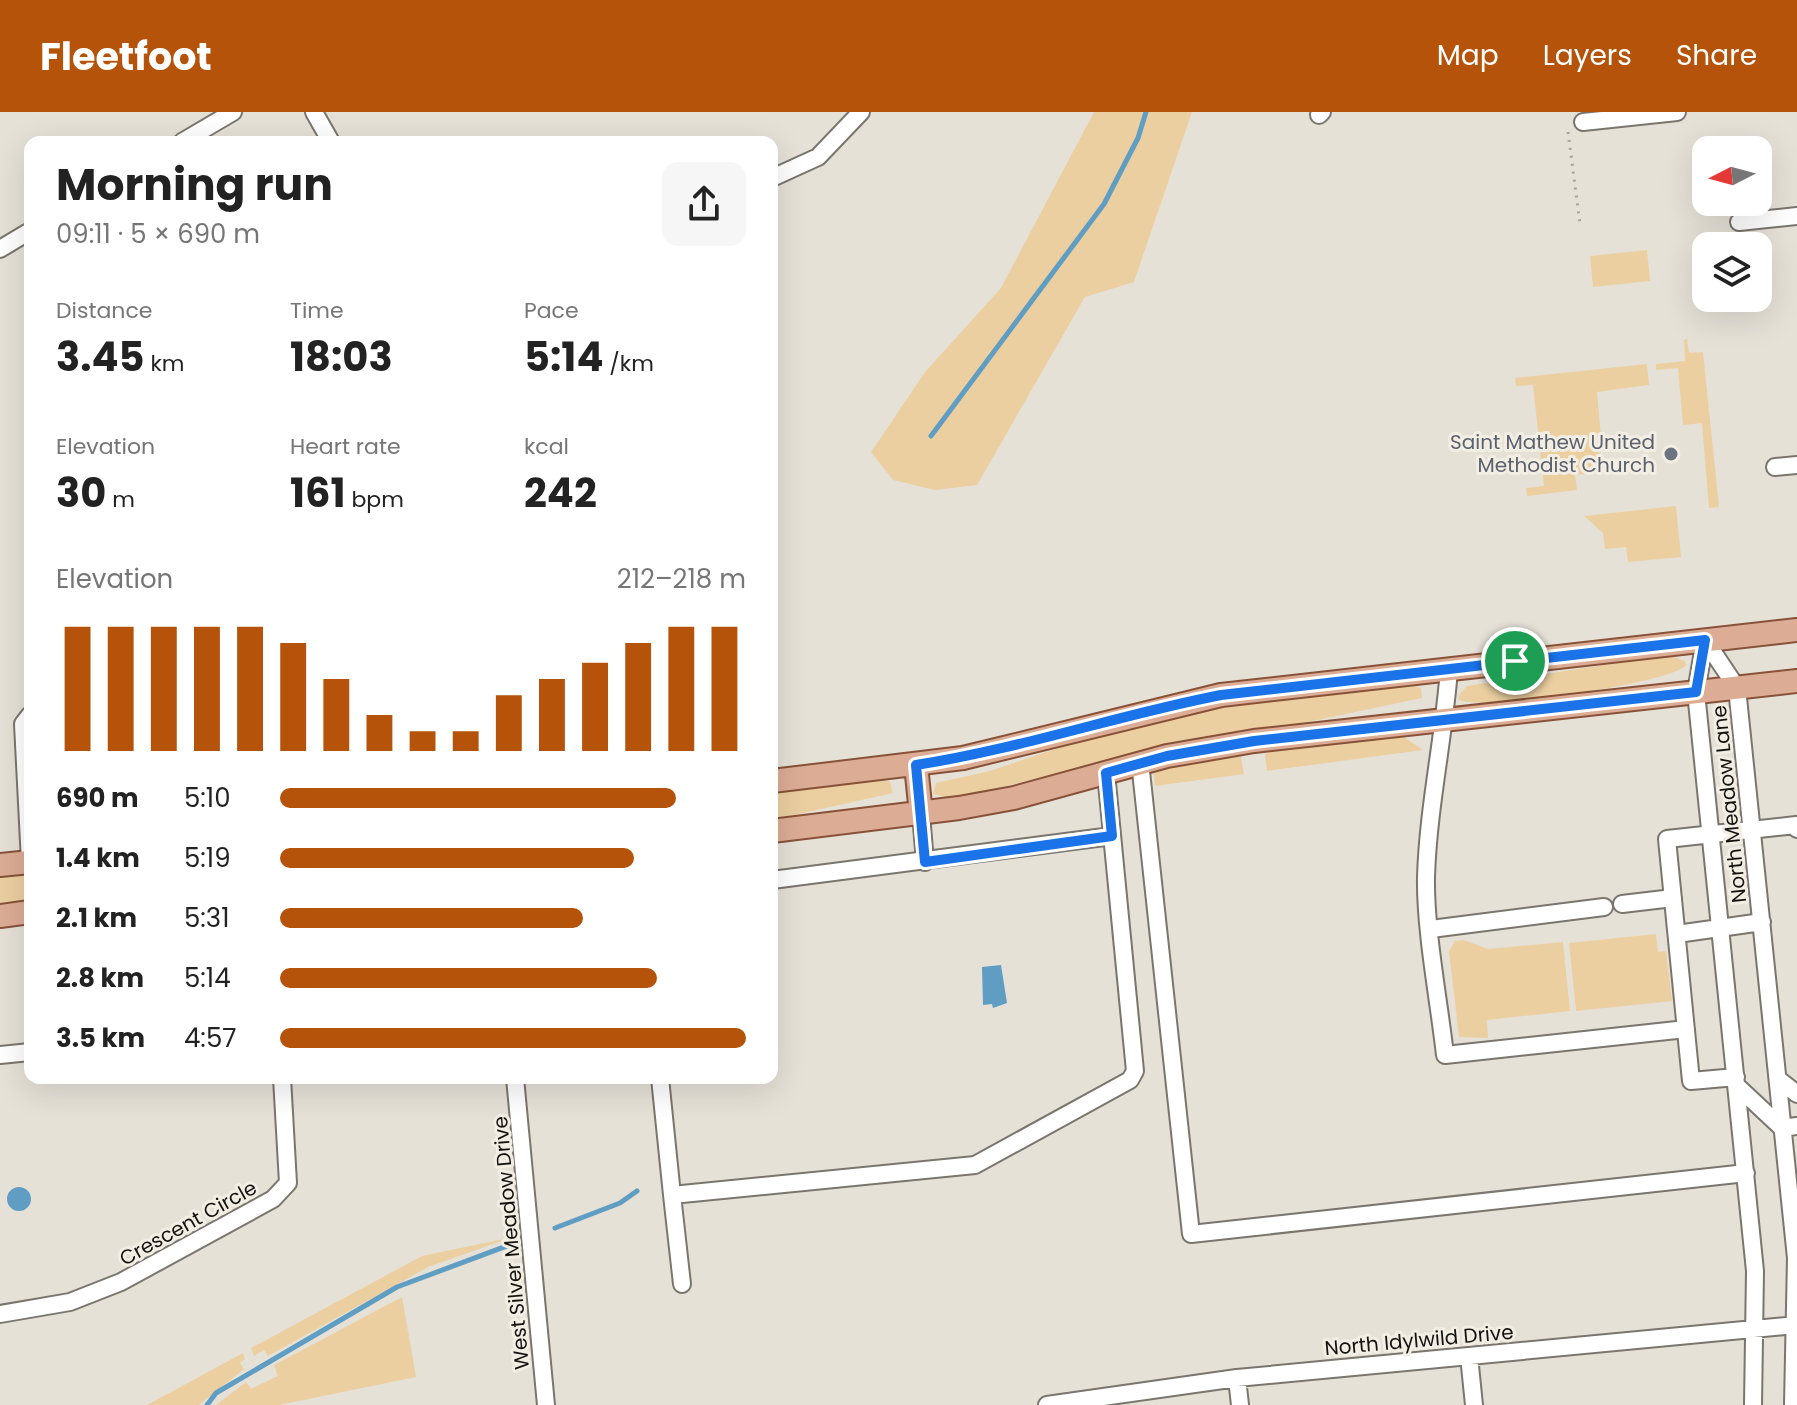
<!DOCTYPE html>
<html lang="en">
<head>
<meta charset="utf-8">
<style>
  :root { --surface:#fff; --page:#f6f6f6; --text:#222; --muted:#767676; --accent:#b45309 }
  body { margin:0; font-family:Poppins,sans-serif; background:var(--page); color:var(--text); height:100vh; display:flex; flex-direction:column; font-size:30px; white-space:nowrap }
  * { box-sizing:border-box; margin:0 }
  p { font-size:26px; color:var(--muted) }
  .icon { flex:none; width:44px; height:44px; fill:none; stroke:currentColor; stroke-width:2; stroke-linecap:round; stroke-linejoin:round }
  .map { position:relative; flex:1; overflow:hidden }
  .details { position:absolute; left:24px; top:24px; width:754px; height:948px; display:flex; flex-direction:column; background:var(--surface); border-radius:16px; box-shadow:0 8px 32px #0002 }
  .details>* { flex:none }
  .needle { width:52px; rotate:264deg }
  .buttons { position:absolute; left:1692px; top:24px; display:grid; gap:16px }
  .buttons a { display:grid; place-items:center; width:80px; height:80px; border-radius:16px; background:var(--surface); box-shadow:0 8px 32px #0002; font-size:40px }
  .pin { position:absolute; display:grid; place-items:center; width:68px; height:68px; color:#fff; margin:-34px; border:4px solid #fff; border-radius:50%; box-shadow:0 2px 8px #0007 }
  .round { display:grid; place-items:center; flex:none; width:84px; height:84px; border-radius:16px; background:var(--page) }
  .headline { display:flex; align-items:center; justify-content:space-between; height:136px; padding:0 32px }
  h1 { font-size:44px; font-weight:700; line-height:60px }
  .figures { display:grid; grid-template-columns:repeat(3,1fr); gap:12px; height:136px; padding:8px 32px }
  .figures div { display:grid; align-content:center }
  .figures b { font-size:40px; font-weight:700 }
  .figures small { font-size:22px; font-weight:400 }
  .figures p { font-size:22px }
  .chart { height:224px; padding:16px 32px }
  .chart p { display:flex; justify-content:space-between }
  .chart svg { width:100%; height:144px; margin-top:8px; stroke:var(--accent); stroke-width:6 }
  ul { padding:0 32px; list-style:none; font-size:26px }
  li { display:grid; grid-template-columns:128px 96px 1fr; align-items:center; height:60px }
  li i { height:20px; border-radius:10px; background:var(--accent) }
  header { display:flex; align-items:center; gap:48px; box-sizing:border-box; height:112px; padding:0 40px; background:var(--accent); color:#fff }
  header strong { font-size:38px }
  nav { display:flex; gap:44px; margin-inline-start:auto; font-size:28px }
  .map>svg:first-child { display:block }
</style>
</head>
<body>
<header>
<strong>Fleetfoot</strong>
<nav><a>Map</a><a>Layers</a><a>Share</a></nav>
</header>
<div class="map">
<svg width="1797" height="1293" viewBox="0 0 1797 1293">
  <rect width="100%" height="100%" fill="#e6e1d7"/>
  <path fill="#ebcfa1" d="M1094 0H1192L1134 170 1085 185 977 373 935 378 893 368 871 340 925 260 1001 176Z
    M1647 138 1650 169 1593 175 1590 144Z
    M1687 227 1689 241 1703 240 1719 395 1709 396 1702 311 1683 313 1678 256 1656 258V252L1685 249 1684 228Z
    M1647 252 1649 273 1597 280 1601 325 1592 326 1609 360 1575 363 1577 378 1527 384 1526 376 1544 374 1533 273 1516 274 1515 266Z
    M1676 394 1681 445 1628 450 1626 435 1605 437 1603 421 1584 404Z
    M1669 543 1685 549 1686 553C1673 571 1482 599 1459 588V583L1467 574Z
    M1406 572 1421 576 1422 586 1289 614 1195 627 953 687 933 682 936 671 990 659 1094 624 1196 598Z
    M1401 623 1423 638 1267 659 1265 643 1270 638Z
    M1231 642 1241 645 1244 662 1155 674 1153 657Z
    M879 667 890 670 893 681 772 708V678Z
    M30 760V788L0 792V763Z
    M1656 822 1658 840 1666 839 1672 889 1576 899 1569 831Z
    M1464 828 1488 837 1563 830 1570 899 1487 908 1488 926 1459 925 1449 839 1455 829Z
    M513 1125 428 1155 268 1244 264 1238 254 1244 251 1236 422 1144Z
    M402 1185 416 1265 279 1293H216L246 1270 251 1277 278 1264 274 1253Z
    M243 1241 245 1247 240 1251 244 1257 199 1293H147Z"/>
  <path fill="#5f9dc3" d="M1001 853 1007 891 993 896 992 892 983 893 982 855Z
    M7 1087a12 12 0 1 1 24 0a12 12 0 1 1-24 0Z"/>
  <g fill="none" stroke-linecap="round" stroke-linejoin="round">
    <path stroke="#5f9dc3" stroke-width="5" d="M931 324 1104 92 1138 26 1146 0
      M555 1116 620 1091 637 1079
      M207 1293 216 1281 397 1175 512 1132"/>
    <defs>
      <path id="minor" d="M314 0 331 30
        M1319 3 1322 0
        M1583 10 1677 0
        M182 30 233 0
        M772 66 818 45 861 0
        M1739 110 1797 104
        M0 137 30 119
        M1775 355 1797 353
        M1705 528 1737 576 1796 1146 1793 1293
        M1705 528 1696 580 1755 1159 1753 1293
        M1449 557C1444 626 1428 696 1426 765 1425 818 1439 889 1445 943L1686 917
        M1140 650 1191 1122 1746 1061
        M921 702 925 750
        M30 750 23 612 30 603
        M772 768 1112 724
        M1622 792 1673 786
        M1431 817 1604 795
        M1677 822 1762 810
        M0 943 30 940
        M1736 965 1691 969 1667 727 1796 713 1797 717
        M515 966 546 1293
        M660 966 672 1083 975 1053 1130 968 1135 959 1106 661
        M1778 967 1797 982
        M1737 974 1782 1016 1797 1014
        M672 1083 682 1172
        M0 1202 70 1190 121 1170 273 1087 288 1071 282 966
        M1469 1244 1474 1293
        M1237 1266 1240 1293
        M1047 1293 1237 1266 1796 1213"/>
      <path id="major" d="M916 653 921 702
        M772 669 963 646 1221 583 1797 518
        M772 719 959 696 1014 686 1167 644 1254 629 1797 569
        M0 753 30 750
        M0 804 30 800"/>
    </defs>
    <use href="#minor" stroke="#7a756d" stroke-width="20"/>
    <use href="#major" stroke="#875238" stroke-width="26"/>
    <path stroke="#a7a39b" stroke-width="3" stroke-dasharray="2 6" stroke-linecap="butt" d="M1568 20 1580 112"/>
    <use href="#minor" stroke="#fff" stroke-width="16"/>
    <use href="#major" stroke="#dcac95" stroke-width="22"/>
  </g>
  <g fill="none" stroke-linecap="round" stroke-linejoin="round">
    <defs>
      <path id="route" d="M1705 528 1696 580 1254 629 1167 644 1106 661 1112 724 925 750 916 653C1020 637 1118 603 1221 583Z"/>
    </defs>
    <use href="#route" stroke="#fff" stroke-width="16"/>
    <use href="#route" stroke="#1a73e8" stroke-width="10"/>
  </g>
  <circle fill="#6b7280" stroke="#f3eee4" stroke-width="3" cx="1671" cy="342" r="8"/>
  <g text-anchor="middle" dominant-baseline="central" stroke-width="6" stroke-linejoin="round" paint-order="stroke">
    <g font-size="20" fill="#5b616d" stroke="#f3eee4" text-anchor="end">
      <text x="1655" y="330">Saint Mathew United<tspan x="1655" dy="23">Methodist Church</tspan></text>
    </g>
    <g font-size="20" fill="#151310" stroke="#f3eee4">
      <text transform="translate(1729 692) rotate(-96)">North Meadow Lane</text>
      <text transform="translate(188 1111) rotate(-29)">Crescent Circle</text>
      <text transform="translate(511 1131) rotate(-95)">West Silver Meadow Drive</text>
      <text transform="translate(1419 1228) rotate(-5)">North Idylwild Drive</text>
    </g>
  </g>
</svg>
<div class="buttons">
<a><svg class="needle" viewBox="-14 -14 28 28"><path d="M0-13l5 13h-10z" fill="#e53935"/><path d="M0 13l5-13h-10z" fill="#767676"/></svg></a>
<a><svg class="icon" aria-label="layers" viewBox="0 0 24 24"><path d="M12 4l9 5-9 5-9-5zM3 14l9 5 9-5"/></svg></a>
</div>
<div class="pin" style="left:1515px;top:549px;background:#1e9e55"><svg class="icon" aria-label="arrive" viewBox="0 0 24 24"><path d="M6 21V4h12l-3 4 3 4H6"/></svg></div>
<section class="details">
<div class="headline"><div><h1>Morning run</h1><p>09:11 · 5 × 690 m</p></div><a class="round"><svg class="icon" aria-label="share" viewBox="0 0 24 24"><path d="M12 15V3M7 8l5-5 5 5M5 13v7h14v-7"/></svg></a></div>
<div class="figures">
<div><p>Distance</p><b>3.45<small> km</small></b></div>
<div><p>Time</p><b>18:03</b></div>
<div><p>Pace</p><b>5:14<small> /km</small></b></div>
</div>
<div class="figures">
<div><p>Elevation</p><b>30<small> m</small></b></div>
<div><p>Heart rate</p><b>161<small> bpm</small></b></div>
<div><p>kcal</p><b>242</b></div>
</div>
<div class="chart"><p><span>Elevation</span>212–218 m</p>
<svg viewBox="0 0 160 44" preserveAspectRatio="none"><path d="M5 44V6M15 44V6M25 44V6M35 44V6M45 44V6M55 44V11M65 44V22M75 44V33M85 44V38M95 44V38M105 44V27M115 44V22M125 44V17M135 44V11M145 44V6M155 44V6"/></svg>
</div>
<ul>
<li><b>690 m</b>5:10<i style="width:85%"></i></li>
<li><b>1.4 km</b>5:19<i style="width:76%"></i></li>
<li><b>2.1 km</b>5:31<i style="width:65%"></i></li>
<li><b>2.8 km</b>5:14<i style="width:81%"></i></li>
<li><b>3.5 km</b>4:57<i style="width:100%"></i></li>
</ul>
</section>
</div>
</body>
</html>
